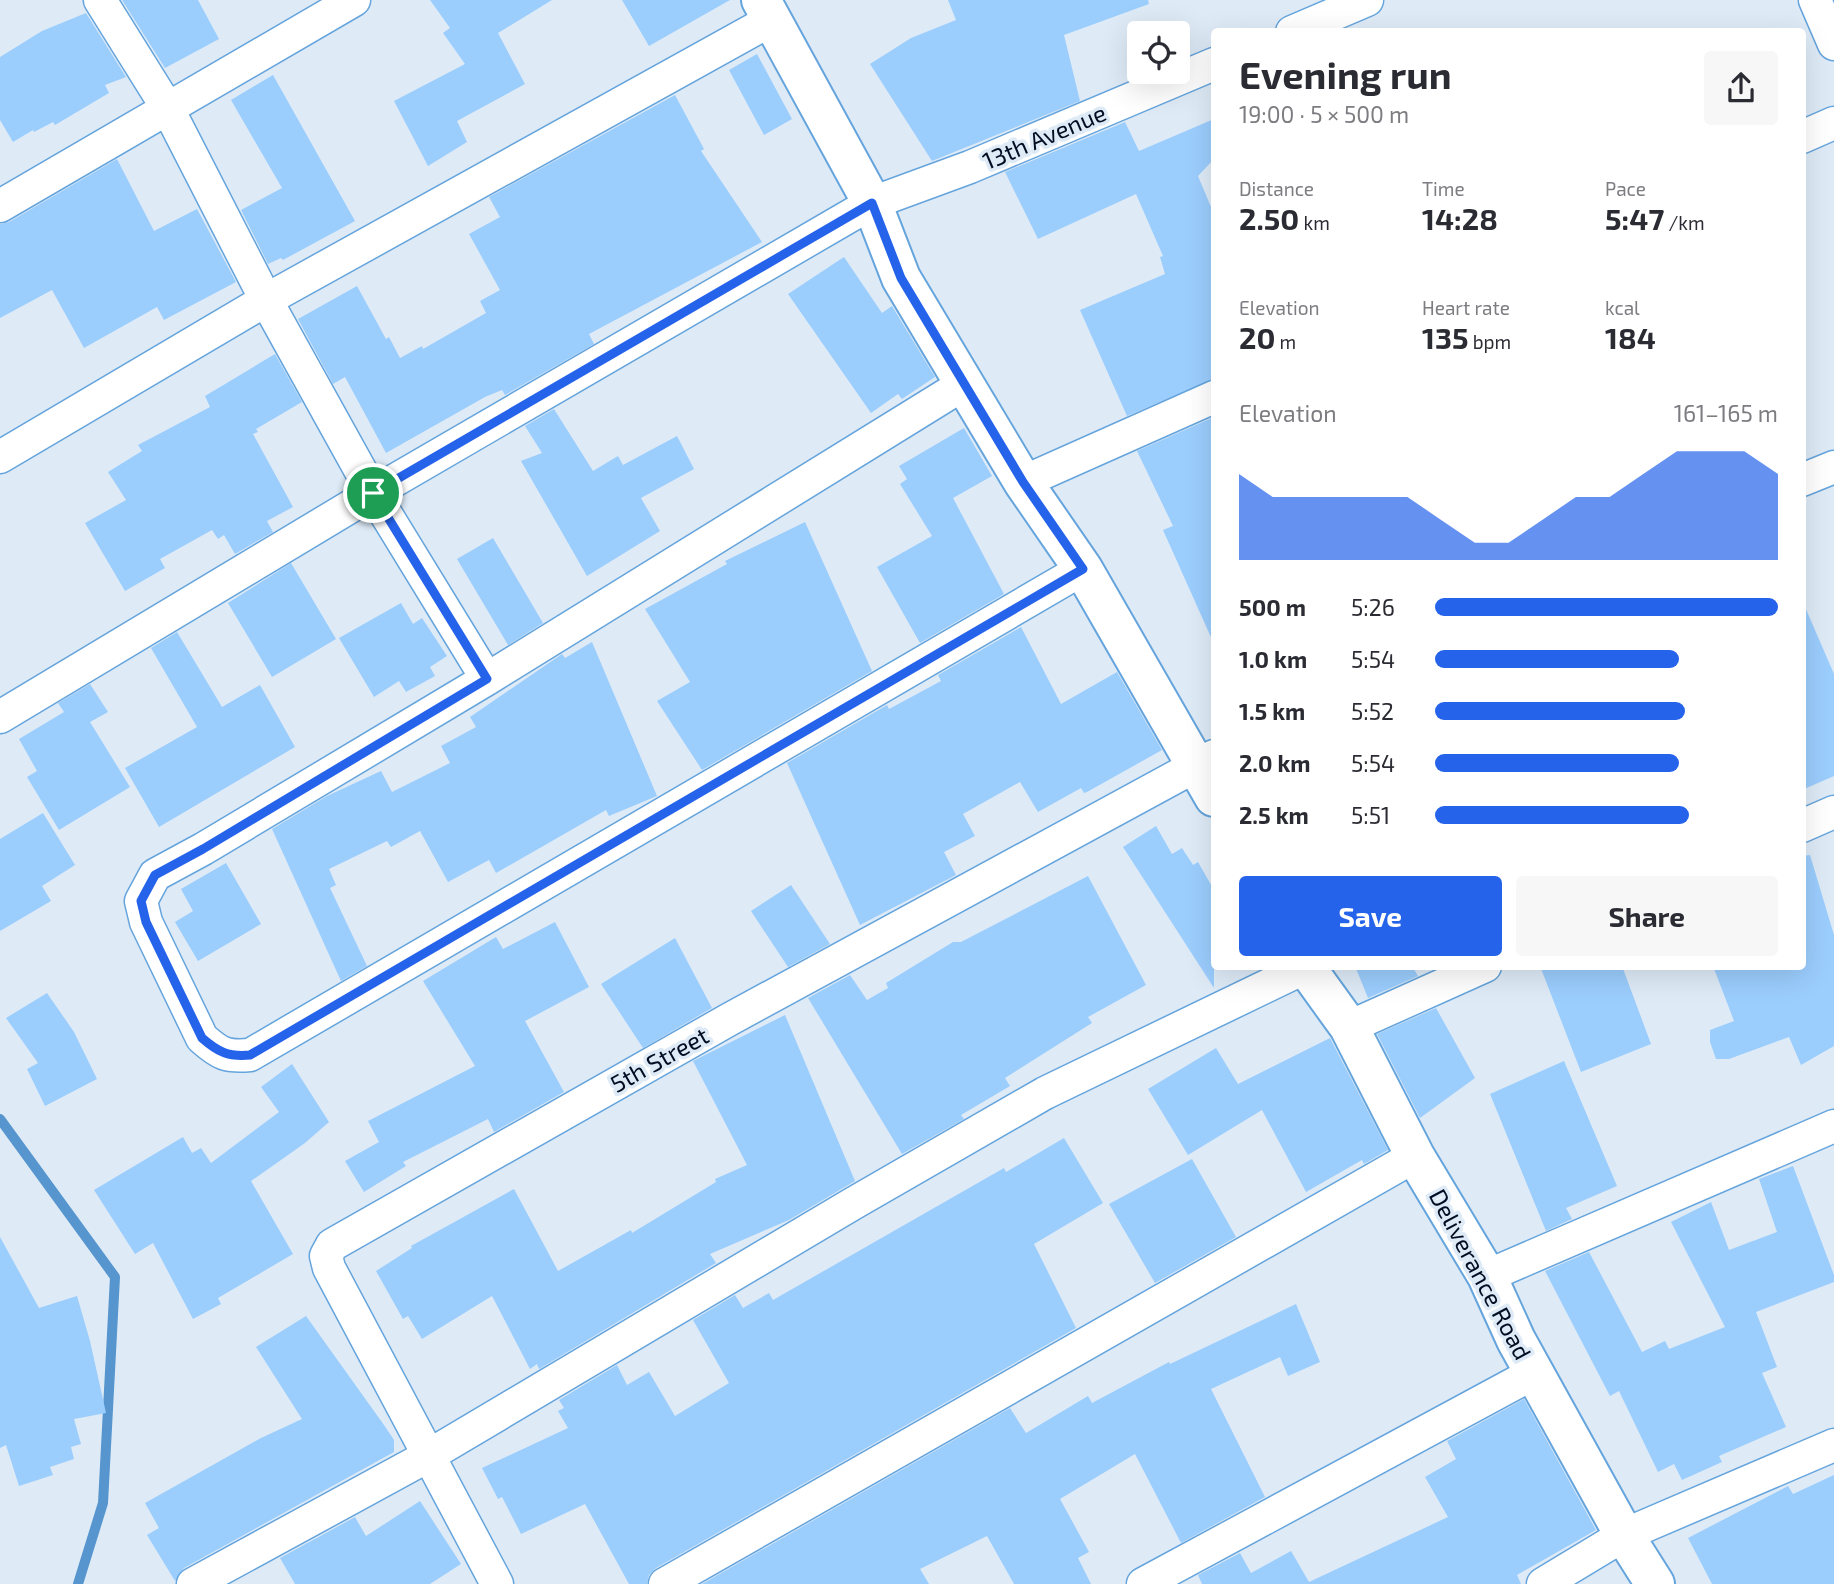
<!DOCTYPE html>
<html lang="en">
<head>
<meta charset="utf-8">
<style>
  :root { --surface:#fff; --page:#f7f7f7; --text:#2b2b33; --muted:#7c7c81; --accent:#2563eb }
  body { margin:0; font-family:"Exo 2",sans-serif; background:var(--page); color:var(--text); height:100vh; display:flex; flex-direction:column; font-size:26px; white-space:nowrap }
  * { box-sizing:border-box; margin:0 }
  p { font-size:23px; color:var(--muted) }
  .icon { flex:none; width:38px; height:38px; fill:none; stroke:currentColor; stroke-width:2; stroke-linecap:round; stroke-linejoin:round }
  .map { position:relative; flex:1; overflow:hidden }
  .panel { position:absolute; left:1211px; top:28px; width:595px; height:942px; display:flex; flex-direction:column; background:var(--surface); border-radius:7px; box-shadow:0 7px 28px #0002 }
  .panel>* { flex:none }
  .tools { position:absolute; left:1127px; top:21px; display:grid; gap:14px }
  .tools a { display:grid; place-items:center; width:63px; height:63px; border-radius:7px; background:var(--surface); box-shadow:0 7px 28px #0002; font-size:35px }
  .pin { position:absolute; display:grid; place-items:center; width:60px; height:60px; color:#fff; margin:-30px; border:4px solid #fff; border-radius:50%; box-shadow:0 2px 7px #0007 }
  .round { display:grid; place-items:center; flex:none; width:74px; height:74px; border-radius:7px; background:var(--page) }
  .summary { display:flex; align-items:center; justify-content:space-between; height:119px; padding:0 28px }
  h1 { font-size:38px; font-weight:700; line-height:52px }
  .stats { display:grid; grid-template-columns:repeat(3,1fr); gap:10px; height:119px; padding:7px 28px }
  .stats div { display:grid; align-content:center }
  .stats b { font-size:30px; font-weight:700 }
  .stats small { font-size:19px; font-weight:400 }
  .stats p { font-size:19px }
  .chart { height:196px; padding:14px 28px }
  .chart p { display:flex; justify-content:space-between }
  .chart svg { width:100%; height:126px; margin-top:7px; fill:var(--accent); opacity:.7 }
  .action { display:flex; gap:14px; margin-top:auto; padding:14px 28px }
  .action a { flex:1; height:80px; border-radius:7px; background:var(--accent); color:#fff; font-size:28px; font-weight:700; line-height:80px; text-align:center }
  .action a+a { background:var(--page); color:var(--text) }
  ul { padding:0 28px; list-style:none; font-size:23px }
  li { display:grid; grid-template-columns:112px 84px 1fr; align-items:center; height:52px }
  li i { height:18px; border-radius:9px; background:var(--accent) }
  .map>svg:first-child { display:block }
</style>
</head>
<body>
<div class="map">
<svg width="1834" height="1584" viewBox="0 0 1834 1584">
  <rect width="100%" height="100%" fill="#deebf7"/>
  <g fill="none" stroke-linecap="round" stroke-linejoin="round">
    <path stroke="#5695cd" stroke-width="10" d="M0 1119 115 1277 103 1503 78 1584"/>
  </g>
  <path fill="#9bcdfd" d="M122 0H198L219 39 165 68Z
    M430 0H552L498 33 525 84 457 121 467 142 428 166 394 101 465 64 443 33 450 28Z
    M622 0H730L649 46Z
    M948 0H1148L1149 4 1064 35 1080 101 932 161 870 64 911 38 956 20Z
    M86 13 126 77 105 85 109 93 55 125 53 122 34 132 33 130 13 142 0 120V57L42 31Z
    M757 54 792 119 764 135 729 70Z
    M273 75 355 221 283 260 281 258 268 264 241 210 282 188 231 100Z
    M675 95 704 149 701 151 762 242 589 334 594 344 505 395 502 390 485 397 386 453 345 377 333 384 298 319 357 286 386 339 389 337 400 358 422 346 423 349 486 313 480 301 500 290 469 234 500 217 489 197Z
    M1214 119V159L1198 176 1214 214V379L1127 416 1080 310 1165 274 1160 257 1163 256 1136 194 1038 239 1005 172 1125 122 1139 151Z
    M117 159 154 231 197 209 236 282 164 320 157 307 84 348 52 290 0 318V224L9 222Z
    M844 257 882 313 892 306 935 377 902 399 898 394 871 413 788 294Z
    M275 354 302 402 256 429 258 432 253 434 293 507 267 521 273 532 235 554 224 535 218 539 212 530 160 559 165 568 125 591 85 523 126 500 108 472 142 451 138 445 210 407 205 396Z
    M554 409 593 471 618 456 623 465 677 436 694 469 641 498 660 531 587 576 521 461 542 453 525 426Z
    M1214 417V644L1163 530 1173 526 1137 451Z
    M964 428 992 476 953 498 1004 594 920 643 877 567 932 536 900 484 907 479 899 466Z
    M805 522 872 671 702 770 657 701 690 682 645 609 727 564 725 561Z
    M493 538 543 623 508 645 457 559Z
    M291 563 336 639 272 677 228 603Z
    M1802 600 1834 674V776L1802 790Z
    M401 603 413 624 422 618 447 656 430 667 435 676 406 692 399 681 374 697 339 638Z
    M1021 627 1061 704 1117 672 1162 750 1087 792 1084 793 1081 788 1038 812 1020 782 963 814 975 836 944 852 956 875 860 925 787 763 887 705 889 709 941 681 938 675Z
    M177 632 222 707 260 685 295 747 159 827 125 768 197 727 151 648Z
    M592 642 657 796 609 816 606 810 496 873 489 860 448 882 420 831 391 847 387 841 329 869 336 885 330 888 367 966 341 981 272 829 327 796 381 771 392 792 450 763 441 746 476 727 470 717 562 654 565 658Z
    M90 684 108 712 90 722 130 787 59 830 27 777 37 771 19 739 64 712 58 703Z
    M43 813 75 865 42 886 51 901 0 931V839Z
    M1156 826 1172 854 1182 848 1193 865 1198 862 1214 890V988L1123 847Z
    M1810 855 1834 935V1046L1801 1065 1789 1037 1729 1059H1716L1710 1042V1030L1734 1021 1713 966H1802V856Z
    M226 863 261 924 198 961 175 922 193 911 181 889Z
    M1088 876 1146 985 1088 1017 1092 1023 1005 1078 1010 1086 961 1115 964 1119 902 1154 808 998 850 975 867 1000 888 988 886 983 953 942H961Z
    M791 885 830 944 788 967 751 911Z
    M555 922 589 987 525 1021 564 1092 494 1132 488 1119 403 1162 406 1166 364 1192 345 1161 379 1142 368 1121 475 1066 423 981 496 937 503 949Z
    M675 938 712 1008 643 1048 601 984Z
    M1355 966H1412L1418 976 1368 998Z
    M1540 966H1622L1651 1044 1581 1072Z
    M47 993 74 1032 97 1079 45 1106 27 1069 38 1063 6 1018Z
    M1436 1008 1475 1078 1420 1118 1377 1034Z
    M785 1015 855 1181 789 1220 710 1254 716 1263 539 1369 537 1364 530 1369 492 1296 422 1339 408 1316 403 1319 376 1271 412 1248 411 1246 514 1189 558 1271 631 1230 632 1233 716 1182 715 1179 747 1165 693 1061Z
    M1330 1038 1388 1150 1364 1164 1362 1160 1306 1192 1262 1110 1188 1155 1148 1089 1216 1048 1238 1084Z
    M1564 1061 1617 1186 1566 1208 1572 1219 1546 1231 1490 1094Z
    M292 1064 329 1122 305 1143 251 1181 293 1254 218 1298 221 1304 193 1319 153 1243 135 1254 94 1190 183 1137 192 1153 201 1148 211 1163 279 1112 261 1087Z
    M1064 1138 1103 1203 1034 1244 1076 1328 656 1568 649 1575 647 1584H629L585 1504 521 1534 502 1497 498 1499 482 1468 568 1428 558 1411 564 1408 559 1400 617 1365 627 1385 649 1372 675 1416 729 1383 693 1320 735 1295 743 1308 769 1293 773 1300 1004 1168 1006 1172Z
    M1192 1159 1236 1237 1155 1283 1109 1204Z
    M1793 1166 1834 1275V1282L1756 1312 1777 1367 1762 1373 1786 1427 1719 1456 1722 1462 1682 1480 1674 1464 1658 1472 1619 1391 1610 1396 1545 1271 1589 1252 1642 1352 1665 1341 1669 1349 1725 1327 1671 1222 1711 1202 1729 1250 1777 1232 1759 1179Z
    M0 1237 39 1308 77 1296 90 1341 106 1413 74 1419 81 1444 71 1447 74 1459 50 1467 53 1475 19 1486 6 1445 0 1448Z
    M1296 1304 1320 1362 1288 1376 1280 1357 1211 1389 1265 1497 1181 1543 1135 1454 1060 1499 1089 1552 1078 1558 1091 1584H1014L987 1536 920 1569 929 1584H702L1010 1408 1026 1433 1088 1396 1092 1403 1169 1362 1170 1364Z
    M306 1316 384 1425 394 1440V1452L184 1568 175 1581 147 1535 159 1528 145 1503 261 1438 302 1419 256 1347Z
    M1524 1399 1596 1530 1517 1575 1521 1584H1202L1198 1575 1240 1553 1251 1573 1291 1551 1309 1582 1448 1517 1425 1477 1456 1459 1447 1441Z
    M1834 1475V1584H1712L1688 1538 1788 1486 1793 1494Z
    M420 1501 461 1564 430 1584H295L280 1558 355 1517 366 1536Z"/>
  <g fill="none" stroke-linecap="round" stroke-linejoin="round">
    <defs>
      <path id="minor" d="M100 0 168 109 266 300 373 493 487 679
        M1815 0 1834 44
        M1292 32 1367 0
        M1802 137 1834 123
        M0 206 354 0
        M964 384 487 679 203 849 155 875 141 901 146 922 202 1038C220 1054 226 1057 250 1055L1083 569
        M0 457 266 300 773 19
        M1802 480 1834 467
        M1023 482 1214 397
        M0 717 373 493 872 203 970 167 1214 64
        M1802 826 1834 812
        M1349 1027 1485 966
        M1487 1276 1834 1126
        M193 1584 428 1456 854 1203 1045 1093 1306 967
        M497 1584 329 1268 326 1256 332 1245 730 1019 1214 756
        M665 1584 1415 1156
        M1143 1584 1534 1373
        M1543 1584 1624 1535 1834 1445"/>
      <path id="tertiary" d="M761 0 872 203 901 278 1023 482 1083 569 1214 797
        M1305 966 1349 1027 1415 1156 1487 1276 1516 1340 1624 1535 1655 1584"/>
    </defs>
    <use href="#minor" stroke="#65a4dc" stroke-width="35"/>
    <use href="#tertiary" stroke="#65a4dc" stroke-width="42"/>
    <use href="#minor" stroke="#fff" stroke-width="32"/>
    <use href="#tertiary" stroke="#fff" stroke-width="38"/>
  </g>
  <g fill="none" stroke-linecap="round" stroke-linejoin="round">
    <defs>
      <path id="route" d="M872 203 901 278 1023 482 1083 569 250 1055C228 1057 218 1052 202 1038L146 922 141 901 155 875 203 849 487 679 373 493Z"/>
    </defs>
    <use href="#route" stroke="#fff" stroke-width="14"/>
    <use href="#route" stroke="#2563eb" stroke-width="9"/>
  </g>
  <g text-anchor="middle" dominant-baseline="central" stroke-width="7" stroke-linejoin="round" paint-order="stroke">
    <g font-size="24" fill="#000d22" stroke="#deebf7">
      <text transform="translate(1044 136) rotate(-23)">13th Avenue</text>
      <text transform="translate(659 1059) rotate(-29)">5th Street</text>
      <text transform="translate(1481 1274) rotate(62)">Deliverance Road</text>
    </g>
  </g>
</svg>
<div class="tools">
<a><svg class="icon" aria-label="locate" viewBox="0 0 24 24"><circle cx="12" cy="12" r="6"/><path d="M12 2v4M12 18v4M2 12h4M18 12h4"/></svg></a>
</div>
<div class="pin" style="left:373px;top:493px;background:#1e9e55"><svg class="icon" aria-label="arrive" viewBox="0 0 24 24"><path d="M6 21V4h12l-3 4 3 4H6"/></svg></div>
<section class="panel">
<div class="summary"><div><h1>Evening run</h1><p>19:00 · 5 × 500 m</p></div><a class="round"><svg class="icon" aria-label="share" viewBox="0 0 24 24"><path d="M12 15V3M7 8l5-5 5 5M5 13v7h14v-7"/></svg></a></div>
<div class="stats">
<div><p>Distance</p><b>2.50<small> km</small></b></div>
<div><p>Time</p><b>14:28</b></div>
<div><p>Pace</p><b>5:47<small> /km</small></b></div>
</div>
<div class="stats">
<div><p>Elevation</p><b>20<small> m</small></b></div>
<div><p>Heart rate</p><b>135<small> bpm</small></b></div>
<div><p>kcal</p><b>184</b></div>
</div>
<div class="chart"><p><span>Elevation</span>161–165 m</p>
<svg viewBox="0 0 160 44" preserveAspectRatio="none"><path d="M0 44V14L10 22L20 22L30 22L40 22L50 22L60 30L70 38L80 38L90 30L100 22L110 22L120 14L130 6L140 6L150 6L160 14V44z"/></svg>
</div>
<ul>
<li><b>500 m</b>5:26<i style="width:100%"></i></li>
<li><b>1.0 km</b>5:54<i style="width:71%"></i></li>
<li><b>1.5 km</b>5:52<i style="width:73%"></i></li>
<li><b>2.0 km</b>5:54<i style="width:71%"></i></li>
<li><b>2.5 km</b>5:51<i style="width:74%"></i></li>
</ul>
<div class="action"><a>Save</a><a>Share</a></div>
</section>
</div>
</body>
</html>
